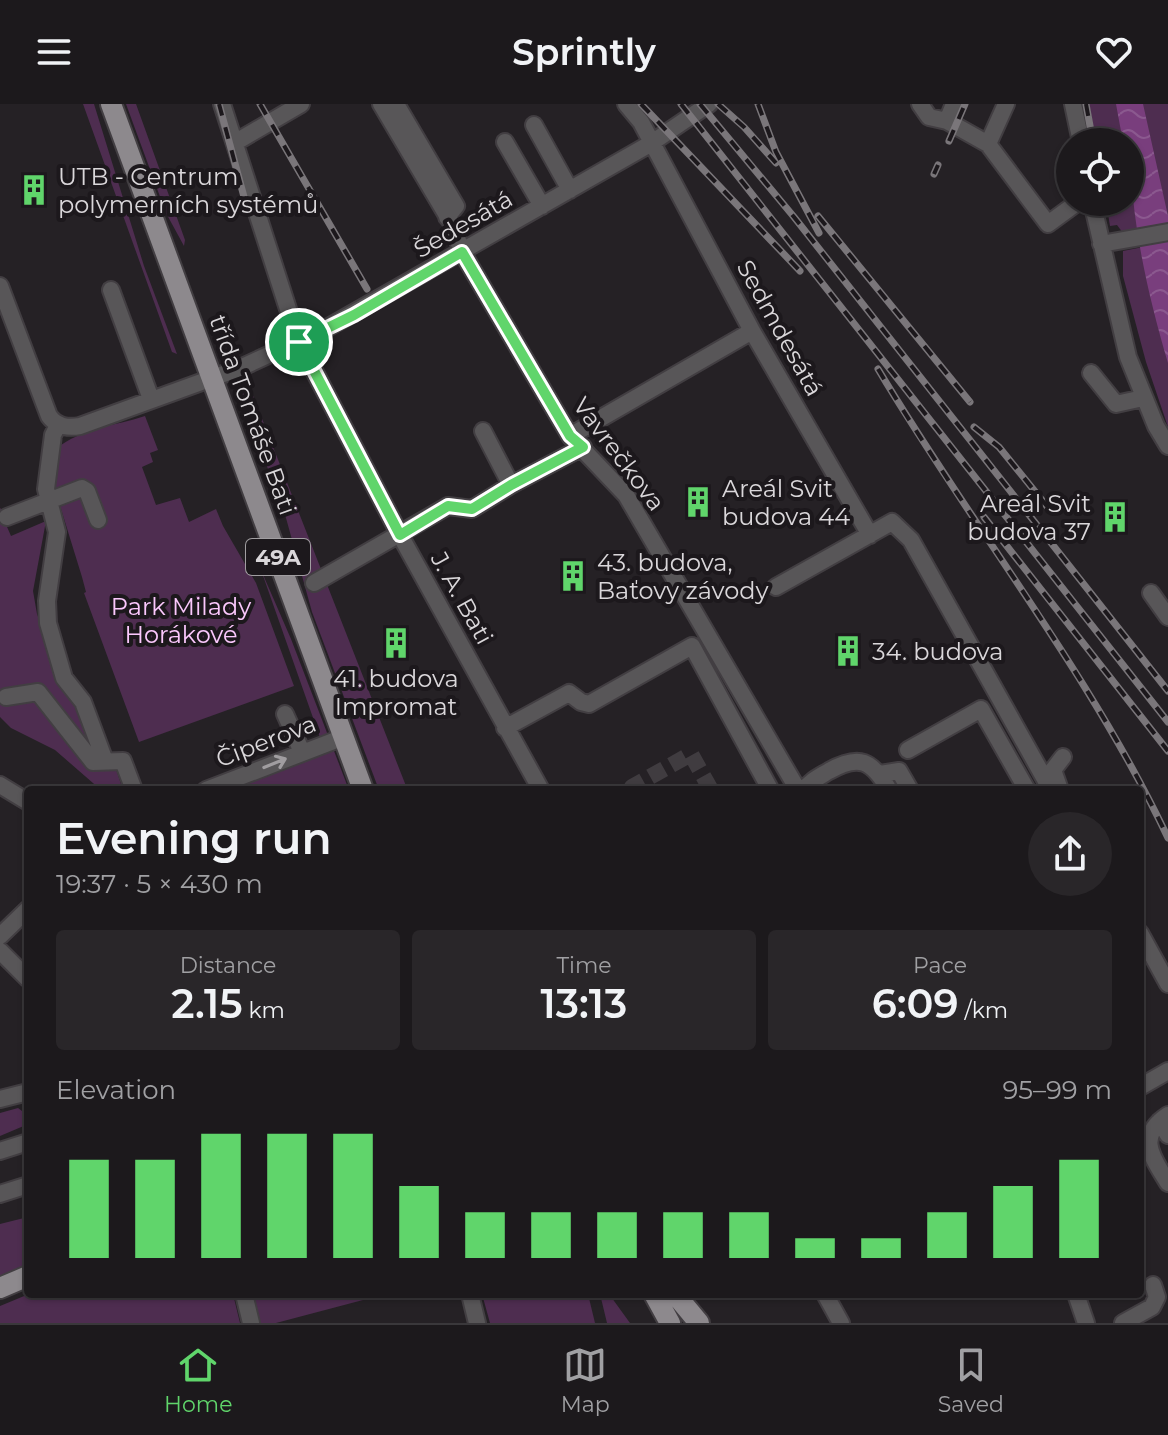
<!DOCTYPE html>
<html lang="en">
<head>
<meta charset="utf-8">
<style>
  :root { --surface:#1c191c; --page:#292629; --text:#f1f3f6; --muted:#a0a0a3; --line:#3a383b; --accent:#60d56b }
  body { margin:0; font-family:Montserrat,sans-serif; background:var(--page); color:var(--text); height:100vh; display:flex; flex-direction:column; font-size:30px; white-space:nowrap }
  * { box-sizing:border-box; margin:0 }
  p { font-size:26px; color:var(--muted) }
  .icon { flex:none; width:44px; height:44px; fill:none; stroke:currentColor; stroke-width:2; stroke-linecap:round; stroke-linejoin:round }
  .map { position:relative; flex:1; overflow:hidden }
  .panel { position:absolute; left:24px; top:682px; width:1120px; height:512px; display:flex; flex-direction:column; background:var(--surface); border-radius:8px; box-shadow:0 2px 6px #0004,0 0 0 2px var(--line) }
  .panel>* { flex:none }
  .controls { position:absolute; left:1056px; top:24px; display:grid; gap:16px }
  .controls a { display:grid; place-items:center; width:88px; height:88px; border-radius:50%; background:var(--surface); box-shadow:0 2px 6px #0004,0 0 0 2px var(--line); font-size:40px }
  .pin { position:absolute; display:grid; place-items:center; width:68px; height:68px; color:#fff; margin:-34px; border:4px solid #fff; border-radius:50%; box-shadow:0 2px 8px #0007 }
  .round { display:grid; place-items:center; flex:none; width:84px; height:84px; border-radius:42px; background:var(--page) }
  .headline { display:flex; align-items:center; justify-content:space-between; height:136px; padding:0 32px }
  h1 { font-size:44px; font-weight:600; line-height:60px }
  .stats { display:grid; grid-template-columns:repeat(3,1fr); gap:12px; height:136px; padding:8px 32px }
  .stats div { display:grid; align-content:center; border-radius:8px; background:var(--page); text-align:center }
  .stats b { font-size:40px; font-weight:600 }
  .stats small { font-size:22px; font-weight:400 }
  .stats p { font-size:22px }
  .chart { height:224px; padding:16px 32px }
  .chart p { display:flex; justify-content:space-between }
  .chart svg { width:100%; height:144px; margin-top:8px; stroke:var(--accent); stroke-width:6 }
  header { display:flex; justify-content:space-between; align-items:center; height:104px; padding:0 32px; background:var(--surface); font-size:36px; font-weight:600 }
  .dock { display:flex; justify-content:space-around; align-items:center; height:112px; border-top:2px solid var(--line); background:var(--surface); font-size:22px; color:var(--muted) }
  .dock a { display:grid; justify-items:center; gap:4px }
  .dock .active { color:var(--accent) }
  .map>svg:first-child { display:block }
</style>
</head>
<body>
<header><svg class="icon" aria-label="menu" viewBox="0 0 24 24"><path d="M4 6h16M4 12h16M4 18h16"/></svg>Sprintly<svg class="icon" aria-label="heart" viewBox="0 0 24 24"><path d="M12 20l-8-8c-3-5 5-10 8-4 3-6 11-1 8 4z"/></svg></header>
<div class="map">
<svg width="1168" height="1219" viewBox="0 0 1168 1219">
  <defs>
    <pattern id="water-waves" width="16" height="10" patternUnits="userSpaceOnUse" patternTransform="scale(2)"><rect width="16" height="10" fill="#793e7d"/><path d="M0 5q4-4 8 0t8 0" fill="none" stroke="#8b598f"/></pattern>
  </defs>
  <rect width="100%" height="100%" fill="#252125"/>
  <path fill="#4e2d50" d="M83 0H94L144 162 177 250 172 248Z
    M126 0H136L185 136 184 142 166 109Z
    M1089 0H1168V121L1123 129 1117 121 1110 122 1106 98H1130V38H1096Z
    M1168 138V323L1146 258 1123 172V147Z
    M248 279 406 682 399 686H379L312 508 286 414 244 300 243 286Z
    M145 312 158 346 150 349 153 358 142 363 156 401 180 394 189 418 216 405 223 422 256 479 294 582 139 638 84 489 86 488 82 473 53 379 56 345C81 324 115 322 145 312Z
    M0 404 3 407 1 409 11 432 46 417 33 487 37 510 49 543 103 660 116 665 123 686H101L55 646 11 624 0 613Z
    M261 466 291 535 349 686H230L324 645Z
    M18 1004 26 1010V1021L0 1032V1009Z
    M28 1113V1165L0 1178V1120Z
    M29 1190H233L240 1219H0V1202Z
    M252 1190H362L363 1196 276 1219H258Z
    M482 1190H588L595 1219H490Z
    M600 1190H609L630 1219H607Z"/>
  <path fill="url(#water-waves)" d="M1116 0H1143L1168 112V259C1147 188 1130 112 1130 38H1123Z"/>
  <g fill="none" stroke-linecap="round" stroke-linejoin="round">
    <path stroke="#403c40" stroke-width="16" stroke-dasharray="16 8" stroke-linecap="butt" d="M633 686 632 683 691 650 711 686"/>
    <defs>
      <path id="minor" d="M222 0 288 205
        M381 0 452 120 462 148 570 332 626 391 798 686
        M396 0 456 102 447 113
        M626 0 641 18 752 227 870 431
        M920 0 929 13 947 17 988 40
        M1006 0 988 40 1048 120 1078 98
        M1073 0 1081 38
        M947 17 954 0
        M534 21 570 86
        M236 38 301 0
        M505 38 542 102
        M1092 98 1128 253 1156 322 1168 342
        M1101 140 1168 128
        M0 182 49 312C57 323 68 324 80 322L240 264 327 224 650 40 709 0
        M111 186 151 295
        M299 238 400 431 541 686
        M1091 269 1116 300 1143 294
        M58 321 53 331 46 385 57 428 47 497 48 519 64 574 83 598 105 657
        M483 327 511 381 583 343
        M570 332 752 227
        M7 413 82 384 87 387 98 416
        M314 479 448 402 472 405 511 381
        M776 483 892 418 911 436 1051 686
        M1151 489 1168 513
        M6 593 38 588 93 658 123 657 134 686
        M285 610 302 648
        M505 624 569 589 581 598 589 600 692 542 770 685
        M908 646 981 605 1027 686
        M880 670 899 667 910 686
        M0 681 28 698
        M206 686 344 633
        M804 686C810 677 819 673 829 667 859 650 872 656 889 686
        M1060 686 1053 666 1063 653
        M1140 829 1168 880
        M0 832 28 805
        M0 847 28 875
        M1140 983 1168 967
        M0 995 28 988
        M1168 1011C1135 1033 1153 1054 1168 1079
        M1160 1017 1168 1031
        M0 1047 28 1038
        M0 1090 28 1081
        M244 1190 251 1219
        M470 1190 477 1219
        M825 1190 841 1219
        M1076 1190 1086 1219
        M1123 1219 1152 1203 1157 1193 1153 1181"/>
      <path id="major" d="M111 0 363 686
        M0 1184 28 1172
        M654 1190 670 1219
        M675 1190 699 1219"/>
    </defs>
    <use href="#minor" stroke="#423e42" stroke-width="20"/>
    <use href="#major" stroke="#423e42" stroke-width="24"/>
    <use href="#minor" stroke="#585658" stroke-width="16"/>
    <use href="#major" stroke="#8d898d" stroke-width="20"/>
    <defs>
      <path id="rail" d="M219 0 247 104
        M260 0 367 185
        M641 0 800 167
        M681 0 1168 618
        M700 0 794 113 1168 587
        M718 0 744 23 776 59
        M758 0 776 48 819 129
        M1086 0 1093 38
        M949 37 965 0
        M934 70 938 61
        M1104 98 1105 108
        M818 112 970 298
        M878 265C972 423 1089 567 1168 734
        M974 323 999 343 1050 406
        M984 413 1168 647"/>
    </defs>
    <use href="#rail" stroke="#7a767a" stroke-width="7"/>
    <use href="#rail" stroke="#1c181c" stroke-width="4" stroke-dasharray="12" stroke-linecap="butt"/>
  </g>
  <defs><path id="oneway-shaft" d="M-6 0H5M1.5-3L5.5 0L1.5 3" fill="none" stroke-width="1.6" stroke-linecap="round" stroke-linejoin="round" transform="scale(2)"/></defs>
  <use stroke="#a09da0" href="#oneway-shaft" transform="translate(275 659) rotate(-22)"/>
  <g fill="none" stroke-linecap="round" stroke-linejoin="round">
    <defs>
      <path id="route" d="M462 148 570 332 583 343 511 381 472 405 448 402 400 431 299 238 354 211Z"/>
    </defs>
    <use href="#route" stroke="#fff" stroke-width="16"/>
    <use href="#route" stroke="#60d56b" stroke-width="10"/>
  </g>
  <defs>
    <symbol id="building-bare" viewBox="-9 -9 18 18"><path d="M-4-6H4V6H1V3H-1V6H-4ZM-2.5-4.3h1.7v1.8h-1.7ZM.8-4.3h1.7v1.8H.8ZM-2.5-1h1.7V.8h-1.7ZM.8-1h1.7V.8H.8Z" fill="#60d56b" stroke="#1c181c" stroke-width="2.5" paint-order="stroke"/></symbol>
  </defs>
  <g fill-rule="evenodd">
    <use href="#building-bare" x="12" y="64" width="44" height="44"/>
    <use href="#building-bare" x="676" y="376" width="44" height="44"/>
    <use href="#building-bare" x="1093" y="391" width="44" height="44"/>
    <use href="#building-bare" x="551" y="450" width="44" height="44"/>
    <use href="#building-bare" x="374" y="517" width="44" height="44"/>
    <use href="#building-bare" x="826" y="525" width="44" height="44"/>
  </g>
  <g text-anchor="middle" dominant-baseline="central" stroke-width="8" stroke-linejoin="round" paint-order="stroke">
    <rect fill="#1c181c" stroke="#a19ea1" stroke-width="2" x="246" y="435" width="64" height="36" rx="6"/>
    <g font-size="22" font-weight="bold" fill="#dad7da">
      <text x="278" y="453">49A</text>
    </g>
    <g font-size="24" fill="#dad7da" stroke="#1c181c" text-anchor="start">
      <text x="58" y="72">UTB - Centrum<tspan x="58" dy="28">polymerních systémů</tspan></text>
      <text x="722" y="384">Areál Svit<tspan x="722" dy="28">budova 44</tspan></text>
      <text x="1091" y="399" text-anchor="end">Areál Svit<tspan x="1091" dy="28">budova 37</tspan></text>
      <text x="597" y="458">43. budova,<tspan x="597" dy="28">Baťovy závody</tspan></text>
      <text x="872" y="547">34. budova</text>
      <text x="396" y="574" text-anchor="middle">41. budova<tspan x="396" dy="28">Impromat</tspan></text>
    </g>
    <g font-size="24" fill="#dad7da" stroke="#1c181c">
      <text transform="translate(463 120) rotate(-30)">Šedesátá</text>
      <text transform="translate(780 224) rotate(61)">Sedmdesátá</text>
      <text transform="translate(253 311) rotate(70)">třída Tomáše Bati</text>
      <text transform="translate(619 350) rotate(53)">Vavrečkova</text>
      <text transform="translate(462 494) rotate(61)">J. A. Bati</text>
      <text transform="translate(266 637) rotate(-21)">Čiperova</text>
    </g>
    <g font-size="24" fill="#fbc8fd" stroke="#1c181c">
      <text x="181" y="502">Park Milady<tspan x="181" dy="28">Horákové</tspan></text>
    </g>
  </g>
</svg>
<div class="controls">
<a><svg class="icon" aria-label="locate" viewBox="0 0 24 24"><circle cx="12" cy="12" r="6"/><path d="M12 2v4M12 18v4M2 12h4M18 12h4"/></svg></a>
</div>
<div class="pin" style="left:299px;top:238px;background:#1e9e55"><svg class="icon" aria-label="arrive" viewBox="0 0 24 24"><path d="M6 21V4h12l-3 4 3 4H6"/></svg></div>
<section class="panel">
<div class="headline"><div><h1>Evening run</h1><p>19:37 · 5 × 430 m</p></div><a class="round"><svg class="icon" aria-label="share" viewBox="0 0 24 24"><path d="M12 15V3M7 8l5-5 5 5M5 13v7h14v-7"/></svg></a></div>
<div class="stats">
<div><p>Distance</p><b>2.15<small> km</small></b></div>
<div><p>Time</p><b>13:13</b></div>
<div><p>Pace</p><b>6:09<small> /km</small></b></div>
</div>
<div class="chart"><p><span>Elevation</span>95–99 m</p>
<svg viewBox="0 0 160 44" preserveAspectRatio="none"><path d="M5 44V14M15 44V14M25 44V6M35 44V6M45 44V6M55 44V22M65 44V30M75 44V30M85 44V30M95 44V30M105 44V30M115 44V38M125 44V38M135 44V30M145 44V22M155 44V14"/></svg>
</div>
</section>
</div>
<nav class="dock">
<a class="active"><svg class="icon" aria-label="home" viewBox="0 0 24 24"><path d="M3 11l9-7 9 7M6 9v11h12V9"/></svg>Home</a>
<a><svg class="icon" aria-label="map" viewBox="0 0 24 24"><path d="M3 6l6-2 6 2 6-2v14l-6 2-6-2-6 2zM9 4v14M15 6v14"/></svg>Map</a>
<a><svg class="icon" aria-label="saved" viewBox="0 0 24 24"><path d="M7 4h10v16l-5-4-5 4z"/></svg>Saved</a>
</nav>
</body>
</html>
